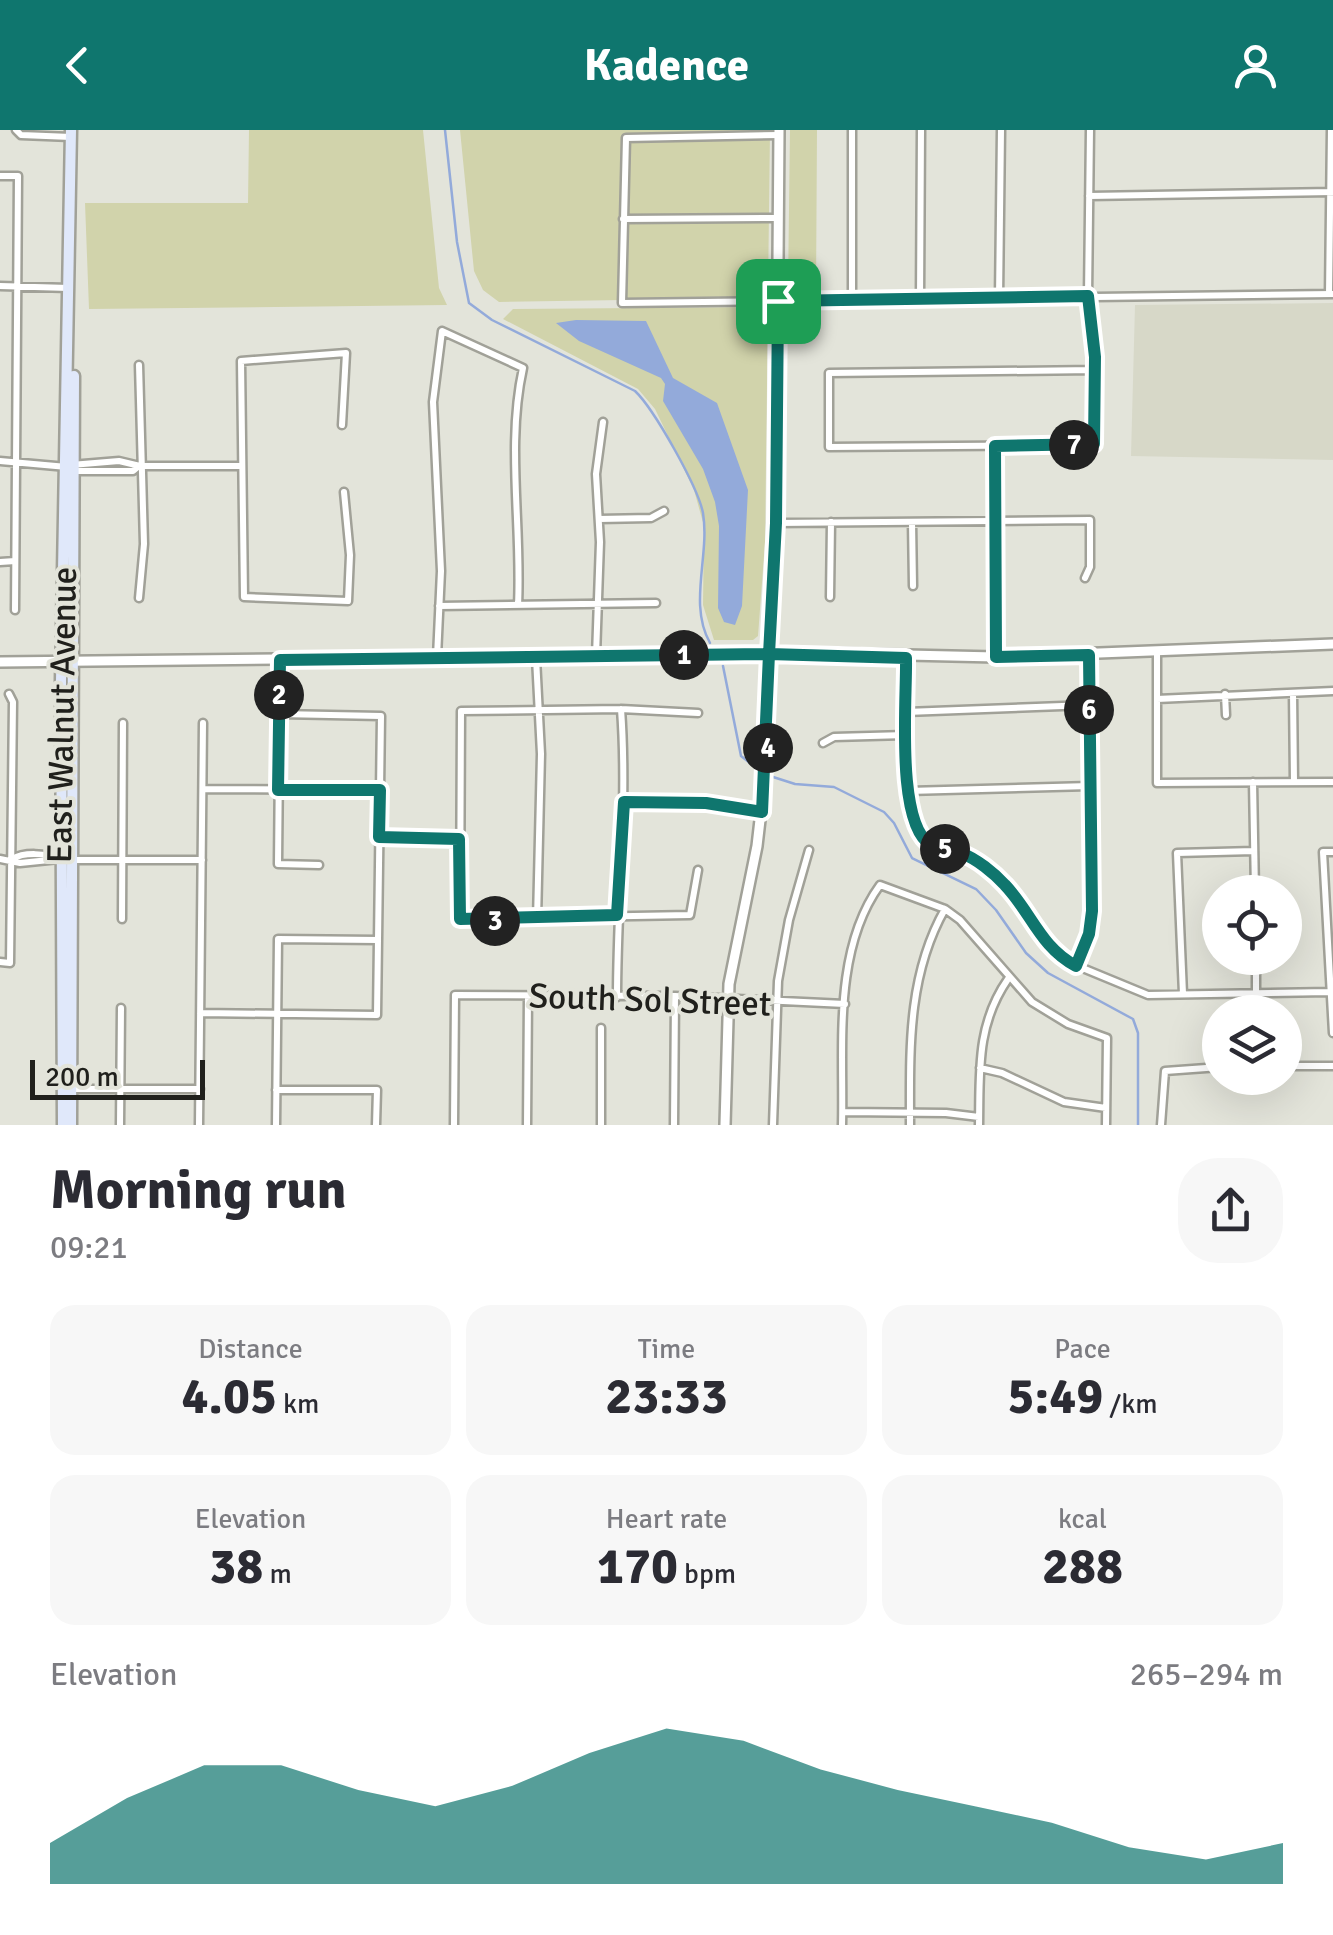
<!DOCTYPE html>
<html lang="en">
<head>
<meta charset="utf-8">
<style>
  :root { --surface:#fff; --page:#f7f7f7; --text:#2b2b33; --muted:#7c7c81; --accent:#0f766e }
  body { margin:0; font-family:Signika,sans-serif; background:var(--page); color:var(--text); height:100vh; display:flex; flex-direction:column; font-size:38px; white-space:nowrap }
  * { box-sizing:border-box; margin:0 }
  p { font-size:32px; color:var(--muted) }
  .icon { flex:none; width:55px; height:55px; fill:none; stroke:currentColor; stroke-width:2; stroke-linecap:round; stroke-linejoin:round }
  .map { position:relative; height:995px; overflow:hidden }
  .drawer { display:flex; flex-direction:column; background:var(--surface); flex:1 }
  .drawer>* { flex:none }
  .fabs { position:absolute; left:1202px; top:745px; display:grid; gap:20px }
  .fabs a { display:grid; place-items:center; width:100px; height:100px; border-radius:50%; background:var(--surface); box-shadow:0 10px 40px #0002; font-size:50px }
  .scale { position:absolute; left:30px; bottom:25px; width:175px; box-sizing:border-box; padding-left:10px; border:5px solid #20201c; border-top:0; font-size:28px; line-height:35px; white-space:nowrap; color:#20201c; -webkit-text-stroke:8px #e3e4da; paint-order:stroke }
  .pin { position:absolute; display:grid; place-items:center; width:85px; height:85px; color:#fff; margin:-42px; border-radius:20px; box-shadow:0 5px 15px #0006 }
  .km { position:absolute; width:50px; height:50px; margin:-25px; border-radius:50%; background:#222; color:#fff; font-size:28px; line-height:50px; text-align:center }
  .round { display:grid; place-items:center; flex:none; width:105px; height:105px; border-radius:40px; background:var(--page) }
  .head { display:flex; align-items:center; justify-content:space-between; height:170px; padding:0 50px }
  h1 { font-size:55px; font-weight:700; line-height:75px }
  .metrics { display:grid; grid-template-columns:repeat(3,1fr); gap:15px; height:170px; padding:10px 50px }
  .metrics div { display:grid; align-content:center; border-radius:25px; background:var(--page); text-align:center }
  .metrics b { font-size:50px; font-weight:700 }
  .metrics small { font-size:28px; font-weight:400 }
  .metrics p { font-size:28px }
  .chart { height:280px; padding:20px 50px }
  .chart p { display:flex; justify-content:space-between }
  .chart svg { width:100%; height:180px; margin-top:10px; fill:var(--accent); opacity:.7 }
  header { display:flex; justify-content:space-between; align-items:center; height:130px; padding:0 50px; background:var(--accent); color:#fff; font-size:45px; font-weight:700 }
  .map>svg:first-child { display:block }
</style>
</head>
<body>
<header><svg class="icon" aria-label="back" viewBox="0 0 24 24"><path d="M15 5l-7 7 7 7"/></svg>Kadence<svg class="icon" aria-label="person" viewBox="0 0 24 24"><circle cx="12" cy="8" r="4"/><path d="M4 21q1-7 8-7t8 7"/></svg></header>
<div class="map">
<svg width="1333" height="995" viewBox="0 0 1333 995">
  <rect width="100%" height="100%" fill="#e3e4da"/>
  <path fill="#d7d8c8" d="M1333 173V330L1131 326 1135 175Z"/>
  <path fill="#d1d3ab" d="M249 0H423L439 158 447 175 89 179 85 73H248Z
    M460 0H770L768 162 755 168 499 172 483 160 474 141Z
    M790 0H817L816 163H794L788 159Z
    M768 177 765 412 758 506 753 510H714L703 475 704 396 694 360 655 279 638 259 503 189 513 179Z"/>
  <path fill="#93aada" d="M576 190 646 191 673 248 717 273 748 360 742 476 735 495 724 492 718 478 719 396 715 372 703 339 663 271 665 254 661 248 579 211 556 193Z"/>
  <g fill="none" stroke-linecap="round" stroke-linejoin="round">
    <path stroke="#93aada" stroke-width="2.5" d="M445 0 457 112 469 173 492 190 635 261C654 279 698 357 703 383 710 426 688 474 710 513
      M723 536 741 626 763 643
      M770 646 795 654 834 657 884 682 894 693 912 728 976 759 996 780 1026 823 1048 843 1133 889 1138 903V995"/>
    <defs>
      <path id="minor" d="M16 0 21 5 71 7
        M1090 0 1088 166 1095 227 1094 315 829 317V243L1095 240
        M778 5 626 8 622 173 1333 164
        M0 46H18L15 480
        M1089 66 1333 62
        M623 89 779 88
        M0 156 69 158
        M1329 164 1331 0
        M920 168 921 0
        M999 168 1001 0
        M852 170V0
        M139 235 144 414 139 468
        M342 295 346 223 241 231 244 467 348 471 350 425 344 362
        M995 316 996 527
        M0 331 67 337 75 341H133L139 336
        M71 335 119 331 140 336H242
        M599 389 651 388 664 381
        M912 392 913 456
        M776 393 1090 390V437L1085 448
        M0 432 15 431
        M830 467 831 392
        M439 476 656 473
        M1157 522V653L1333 652
        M596 526 600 412 596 344 603 292
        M437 527 441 441 433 272 442 201 523 238C506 315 522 396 518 475
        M536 528 541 624 537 790
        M906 528 908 661 922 706 933 716 971 728 995 746 1018 772 1043 811 1068 832 1148 865 1329 862
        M280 530 278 734 319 735
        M1293 563 1294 652
        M1225 564 1226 585
        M1157 569 1333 561
        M906 582 1089 575
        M698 583 621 579 461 581 460 789 690 785 698 740
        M823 613 834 607 906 605
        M1253 652 1255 762
        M203 659 380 660
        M908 661 1090 656
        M624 672 706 673 761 682
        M379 707 459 709
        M1333 722H1323L1333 903
        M0 729 20 733 59 729
        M13 729C23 722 47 723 58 729
        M73 730H202
        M122 789 123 593
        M1256 828V864
        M0 832 10 833 13 572 9 564
        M1076 836 1089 804 1092 781 1089 525
        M1183 864 1177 723 1254 721
        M617 867C617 771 628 675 621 579
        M200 883 377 885 381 586 279 584
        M1285 936H1333
        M980 938 1002 943 1064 972 1106 978
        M71 959H200
        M276 960H377L376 995
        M843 982 946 983 979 987
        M120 995 121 878
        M199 995 203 593
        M276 995 278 809 378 810
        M454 995 455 865 675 866 845 874
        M527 995 528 866
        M601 995V898
        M674 995 675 866
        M773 995 778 851 789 790 809 720
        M842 995C844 919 832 821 880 755L945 779 960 790 1032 872 1068 894 1107 908 1106 995
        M910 995C910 920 907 846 945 779
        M979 995C980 942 976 895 1008 849
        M1161 995 1165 941 1220 937"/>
      <path id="tertiary" d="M0 532 818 523 996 527 1333 514
        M725 995 729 854 757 716 767 629 769 478 776 393 779 0"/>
      <path id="secondary" d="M63 995 61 551 71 0
        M71 995 74 246"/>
    </defs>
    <use href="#minor" stroke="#a1a198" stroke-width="11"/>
    <use href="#tertiary" stroke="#a1a198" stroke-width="14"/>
    <use href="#secondary" stroke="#a1a198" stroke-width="15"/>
    <use href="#minor" stroke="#fff" stroke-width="6"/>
    <use href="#tertiary" stroke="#fff" stroke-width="9"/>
    <use href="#secondary" stroke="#e0e8fa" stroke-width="10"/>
  </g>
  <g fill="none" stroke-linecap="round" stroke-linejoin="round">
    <defs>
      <path id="route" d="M778 171 776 393 769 524 280 530 278 660H380L379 707 459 709 460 789 617 785 624 672 706 673 762 682 769 524 906 528C907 567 895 694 931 715 940 721 952 719 961 723 977 729 994 743 1005 755 1031 782 1040 817 1076 836L1089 804 1092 781 1089 525 996 527 995 316 1094 314 1095 227 1088 166 778 171"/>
    </defs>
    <use href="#route" stroke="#fff" stroke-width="20"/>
    <use href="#route" stroke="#0f766e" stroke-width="12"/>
  </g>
  <g text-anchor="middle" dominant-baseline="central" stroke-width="8" stroke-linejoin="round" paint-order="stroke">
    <g font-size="35" fill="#20201c" stroke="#e3e4da">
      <text transform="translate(62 585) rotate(-89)">East Walnut Avenue</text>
      <text transform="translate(650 870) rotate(2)">South Sol Street</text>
    </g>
  </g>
</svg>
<div class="fabs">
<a><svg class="icon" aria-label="locate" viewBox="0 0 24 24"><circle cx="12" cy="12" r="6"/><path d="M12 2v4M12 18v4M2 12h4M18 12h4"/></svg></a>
<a><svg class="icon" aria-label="layers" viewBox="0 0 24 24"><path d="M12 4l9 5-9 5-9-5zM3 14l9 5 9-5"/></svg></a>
</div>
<div class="scale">200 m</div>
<div class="pin" style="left:778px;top:171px;background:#1e9e55"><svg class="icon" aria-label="arrive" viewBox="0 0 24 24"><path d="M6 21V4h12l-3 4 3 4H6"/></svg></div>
<b class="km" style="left:684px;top:525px">1</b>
<b class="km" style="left:279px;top:565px">2</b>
<b class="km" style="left:495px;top:791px">3</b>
<b class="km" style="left:768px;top:618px">4</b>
<b class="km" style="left:945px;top:719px">5</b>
<b class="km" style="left:1089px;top:580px">6</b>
<b class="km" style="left:1074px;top:315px">7</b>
</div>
<section class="drawer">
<div class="head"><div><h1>Morning run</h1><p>09:21</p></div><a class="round"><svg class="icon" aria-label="share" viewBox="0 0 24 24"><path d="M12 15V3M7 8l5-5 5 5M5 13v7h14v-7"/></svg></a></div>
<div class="metrics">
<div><p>Distance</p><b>4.05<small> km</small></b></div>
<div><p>Time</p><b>23:33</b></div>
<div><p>Pace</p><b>5:49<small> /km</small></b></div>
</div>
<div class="metrics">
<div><p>Elevation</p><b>38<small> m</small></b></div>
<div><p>Heart rate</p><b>170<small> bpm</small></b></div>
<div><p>kcal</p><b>288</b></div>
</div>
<div class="chart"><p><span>Elevation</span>265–294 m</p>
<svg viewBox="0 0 160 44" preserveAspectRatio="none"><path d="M0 44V34L10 23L20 15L30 15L40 21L50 25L60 20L70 12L80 6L90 9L100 16L110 21L120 25L130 29L140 35L150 38L160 34V44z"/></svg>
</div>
</section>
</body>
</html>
